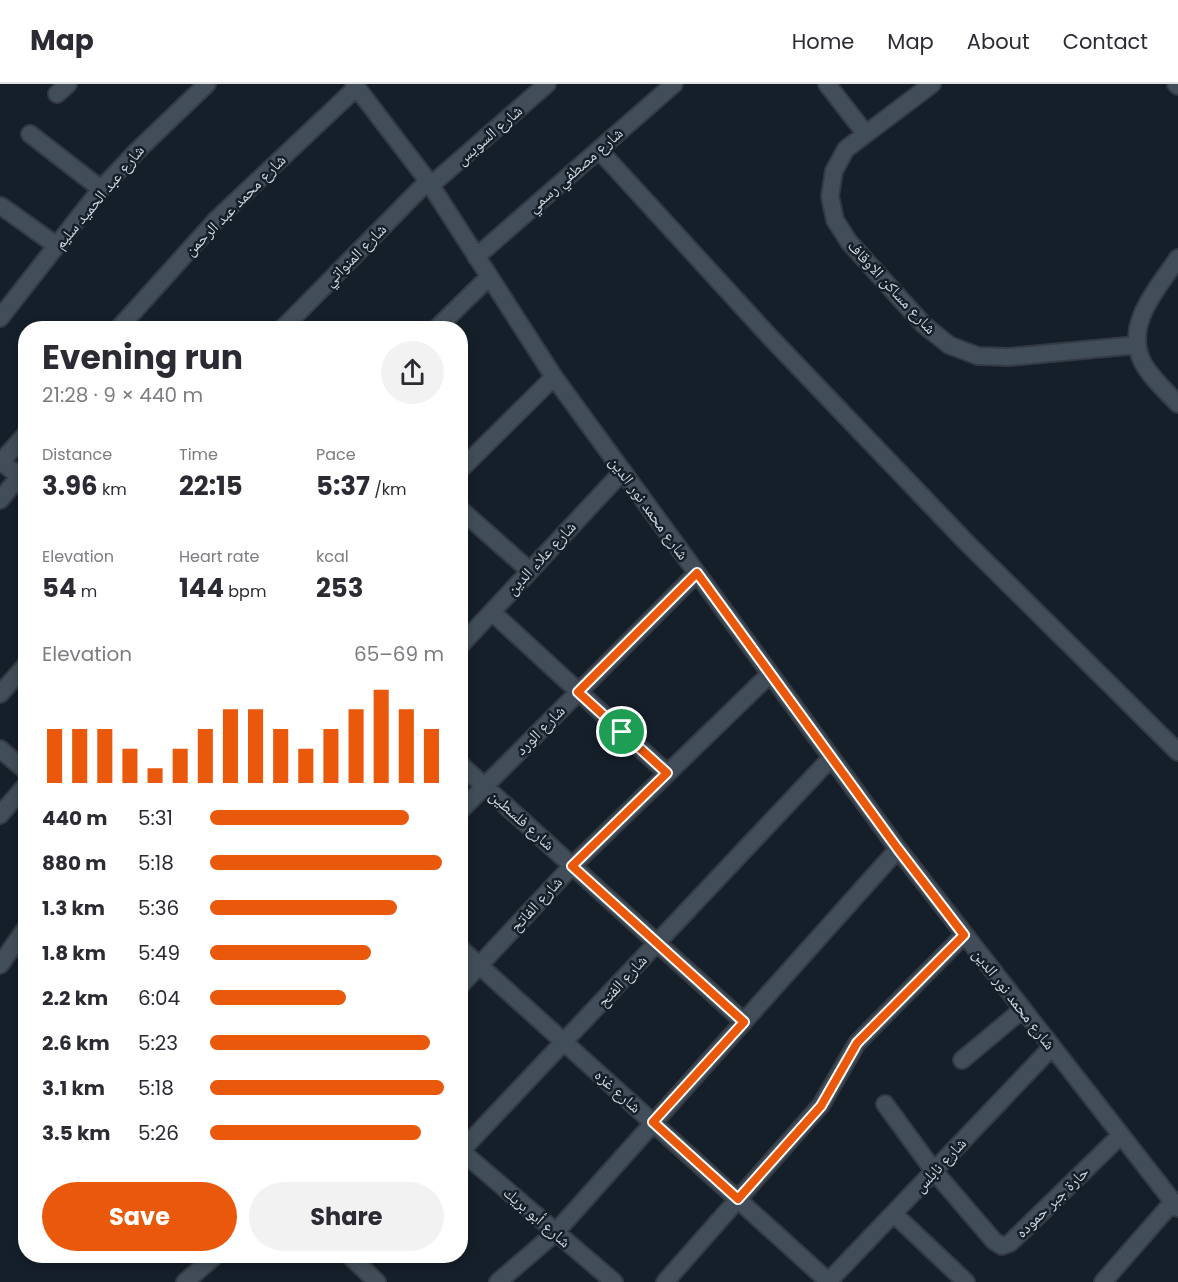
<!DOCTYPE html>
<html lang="en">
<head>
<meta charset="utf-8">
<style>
  :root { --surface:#fff; --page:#f2f2f3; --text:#2b2b33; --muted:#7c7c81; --line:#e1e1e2; --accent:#ea580c }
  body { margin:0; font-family:Poppins,"Noto Naskh Arabic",sans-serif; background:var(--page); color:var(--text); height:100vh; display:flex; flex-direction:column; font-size:22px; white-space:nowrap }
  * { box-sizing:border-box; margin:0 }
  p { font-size:20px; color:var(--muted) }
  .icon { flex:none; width:33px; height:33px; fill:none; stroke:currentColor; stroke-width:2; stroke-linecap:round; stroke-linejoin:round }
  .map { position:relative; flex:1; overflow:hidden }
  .panel { position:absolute; left:18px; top:237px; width:450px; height:942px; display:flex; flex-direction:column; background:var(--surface); border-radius:24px; box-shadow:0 3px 9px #0003 }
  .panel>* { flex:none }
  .pin { position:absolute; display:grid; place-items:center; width:51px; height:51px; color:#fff; margin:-26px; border:3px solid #fff; border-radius:50%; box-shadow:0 2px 6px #0007 }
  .round { display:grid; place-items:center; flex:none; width:63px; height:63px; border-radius:32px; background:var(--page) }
  .head { display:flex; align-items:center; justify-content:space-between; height:102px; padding:0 24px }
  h1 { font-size:33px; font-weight:700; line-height:45px }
  .figures { display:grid; grid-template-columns:repeat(3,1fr); gap:9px; height:102px; padding:6px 24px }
  .figures div { display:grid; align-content:center }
  .figures b { font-size:26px; font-weight:700 }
  .figures small { font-size:16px; font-weight:400 }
  .figures p { font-size:16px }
  .chart { height:168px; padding:12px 24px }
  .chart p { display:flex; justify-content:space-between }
  .chart svg { width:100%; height:108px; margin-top:6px; stroke:var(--accent); stroke-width:6 }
  .primary-button { display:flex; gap:12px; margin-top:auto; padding:12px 24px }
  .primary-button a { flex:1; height:69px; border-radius:36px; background:var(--accent); color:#fff; font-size:24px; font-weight:700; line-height:69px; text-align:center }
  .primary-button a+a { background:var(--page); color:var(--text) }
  ul { padding:0 24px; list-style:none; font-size:20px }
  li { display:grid; grid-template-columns:96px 72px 1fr; align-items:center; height:45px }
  li i { height:15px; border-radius:8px; background:var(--accent) }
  header { display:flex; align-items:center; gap:36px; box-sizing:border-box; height:84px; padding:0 30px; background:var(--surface); border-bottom:2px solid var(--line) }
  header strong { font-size:28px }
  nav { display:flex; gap:33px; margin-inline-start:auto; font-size:21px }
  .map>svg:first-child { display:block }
</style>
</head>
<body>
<header>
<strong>Map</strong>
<nav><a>Home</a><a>Map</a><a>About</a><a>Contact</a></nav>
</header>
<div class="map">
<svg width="1178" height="1198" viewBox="0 0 1178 1198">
  <rect width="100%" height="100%" fill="#151f2a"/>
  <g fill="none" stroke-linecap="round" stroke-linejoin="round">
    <defs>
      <path id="minor" d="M354 0 428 97 554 293 898 765 1178 1124
        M827 0 865 49
        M932 0 846 65 834 87 830 112 835 136 849 158 924 241 949 261 978 272 1009 273 1137 261
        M1176 0 1178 2
        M57 10 68 0
        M30 50 101 105
        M599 66 770 253 966 458 1178 668
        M430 102 547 0
        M1 122 57 162
        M476 173 674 0
        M1178 174C1159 203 1124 239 1142 277 1150 293 1166 307 1178 320
        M0 234 101 105 139 65 207 0
        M119 244 217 135 356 4
        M283 244 428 97
        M437 244 489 193
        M0 377 26 397
        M1 378 26 350
        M460 386 554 293
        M0 416 20 392
        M460 425 530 487
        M492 528 667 689
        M460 562 623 387
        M0 610 26 581
        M0 665 26 687
        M460 680 744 938
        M460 727 697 489
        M0 731 26 701
        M460 864 829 1198
        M0 881 26 844
        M460 902 572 782 770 590
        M962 976 1022 926
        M885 1020 934 1087 994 1157 1002 1162 1010 1159 1120 1052
        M460 1066 614 1198
        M461 1067 831 674
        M894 1130 966 1198
        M350 1172 377 1198
        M185 1198 215 1172
        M498 1198 555 1149 898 765
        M665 1198 821 1021 857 959 964 851
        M828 1198 1052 963
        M1103 1198 1172 1119"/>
    </defs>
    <use href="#minor" stroke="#333a43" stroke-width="20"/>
    <use href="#minor" stroke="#414d58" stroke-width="16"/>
  </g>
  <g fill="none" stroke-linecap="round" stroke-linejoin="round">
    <defs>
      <path id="route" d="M697 489 898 765 964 851 857 959 821 1022 738 1115 653 1038 744 938 572 782 667 689 578 608Z"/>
    </defs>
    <use href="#route" stroke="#fff" stroke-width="12"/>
    <use href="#route" stroke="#ea580c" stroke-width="8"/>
  </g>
  <g text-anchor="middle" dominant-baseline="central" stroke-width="5" stroke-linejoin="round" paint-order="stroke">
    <g font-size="16" fill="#cfd6dd" stroke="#151f2a">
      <text transform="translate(489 51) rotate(-41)">شارع السويس</text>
      <text transform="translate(575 86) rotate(-41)">شارع مصطفي رسمي</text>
      <text transform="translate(99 113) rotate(-50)">شارع عبد الحميد سليم</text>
      <text transform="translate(235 121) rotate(-45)">شارع محمد عبد الرحمن</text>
      <text transform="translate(355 171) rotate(-45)">شارع المنواتي</text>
      <text transform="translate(892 203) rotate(47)">شارع مساكن الاوقاف</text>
      <text transform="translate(649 424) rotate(54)">شارع محمد نور الدين</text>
      <text transform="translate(541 474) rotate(-47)">شارع علاء الدين</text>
      <text transform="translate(540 646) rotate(-45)">شارع الورد</text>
      <text transform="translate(522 736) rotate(42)">شارع فلسطين</text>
      <text transform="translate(536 820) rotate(-47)">شارع الفاتح</text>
      <text transform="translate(622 897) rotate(-47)">شارع الفتح</text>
      <text transform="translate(1014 915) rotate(52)">شارع محمد نور الدين</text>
      <text transform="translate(618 1007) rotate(42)">شارع غزه</text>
      <text transform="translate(940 1081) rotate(-47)">شارع نابلس</text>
      <text transform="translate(1052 1118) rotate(-44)">حارة جبر حموده</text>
      <text transform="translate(537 1133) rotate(41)">شارع أبو بريك</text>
    </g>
  </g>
</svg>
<div class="pin" style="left:622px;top:648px;background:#1e9e55"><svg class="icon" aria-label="arrive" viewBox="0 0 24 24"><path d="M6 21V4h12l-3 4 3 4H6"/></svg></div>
<section class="panel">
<div class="head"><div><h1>Evening run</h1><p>21:28 · 9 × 440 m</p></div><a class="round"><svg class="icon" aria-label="share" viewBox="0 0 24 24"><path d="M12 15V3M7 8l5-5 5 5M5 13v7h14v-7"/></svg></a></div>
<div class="figures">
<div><p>Distance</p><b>3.96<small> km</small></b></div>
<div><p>Time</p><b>22:15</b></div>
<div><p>Pace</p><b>5:37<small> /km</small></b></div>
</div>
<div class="figures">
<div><p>Elevation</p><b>54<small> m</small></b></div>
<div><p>Heart rate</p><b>144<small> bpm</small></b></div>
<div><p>kcal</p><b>253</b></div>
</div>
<div class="chart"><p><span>Elevation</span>65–69 m</p>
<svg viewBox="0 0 160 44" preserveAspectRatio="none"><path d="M5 44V22M15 44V22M25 44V22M35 44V30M45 44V38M55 44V30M65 44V22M75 44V14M85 44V14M95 44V22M105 44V30M115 44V22M125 44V14M135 44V6M145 44V14M155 44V22"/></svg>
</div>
<ul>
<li><b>440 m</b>5:31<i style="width:85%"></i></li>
<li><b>880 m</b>5:18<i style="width:99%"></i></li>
<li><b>1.3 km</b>5:36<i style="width:80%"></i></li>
<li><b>1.8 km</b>5:49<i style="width:69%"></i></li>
<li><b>2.2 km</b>6:04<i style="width:58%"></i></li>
<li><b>2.6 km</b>5:23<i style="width:94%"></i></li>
<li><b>3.1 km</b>5:18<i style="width:100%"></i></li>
<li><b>3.5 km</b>5:26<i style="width:90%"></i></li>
</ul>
<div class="primary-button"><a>Save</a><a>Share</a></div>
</section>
</div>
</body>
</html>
